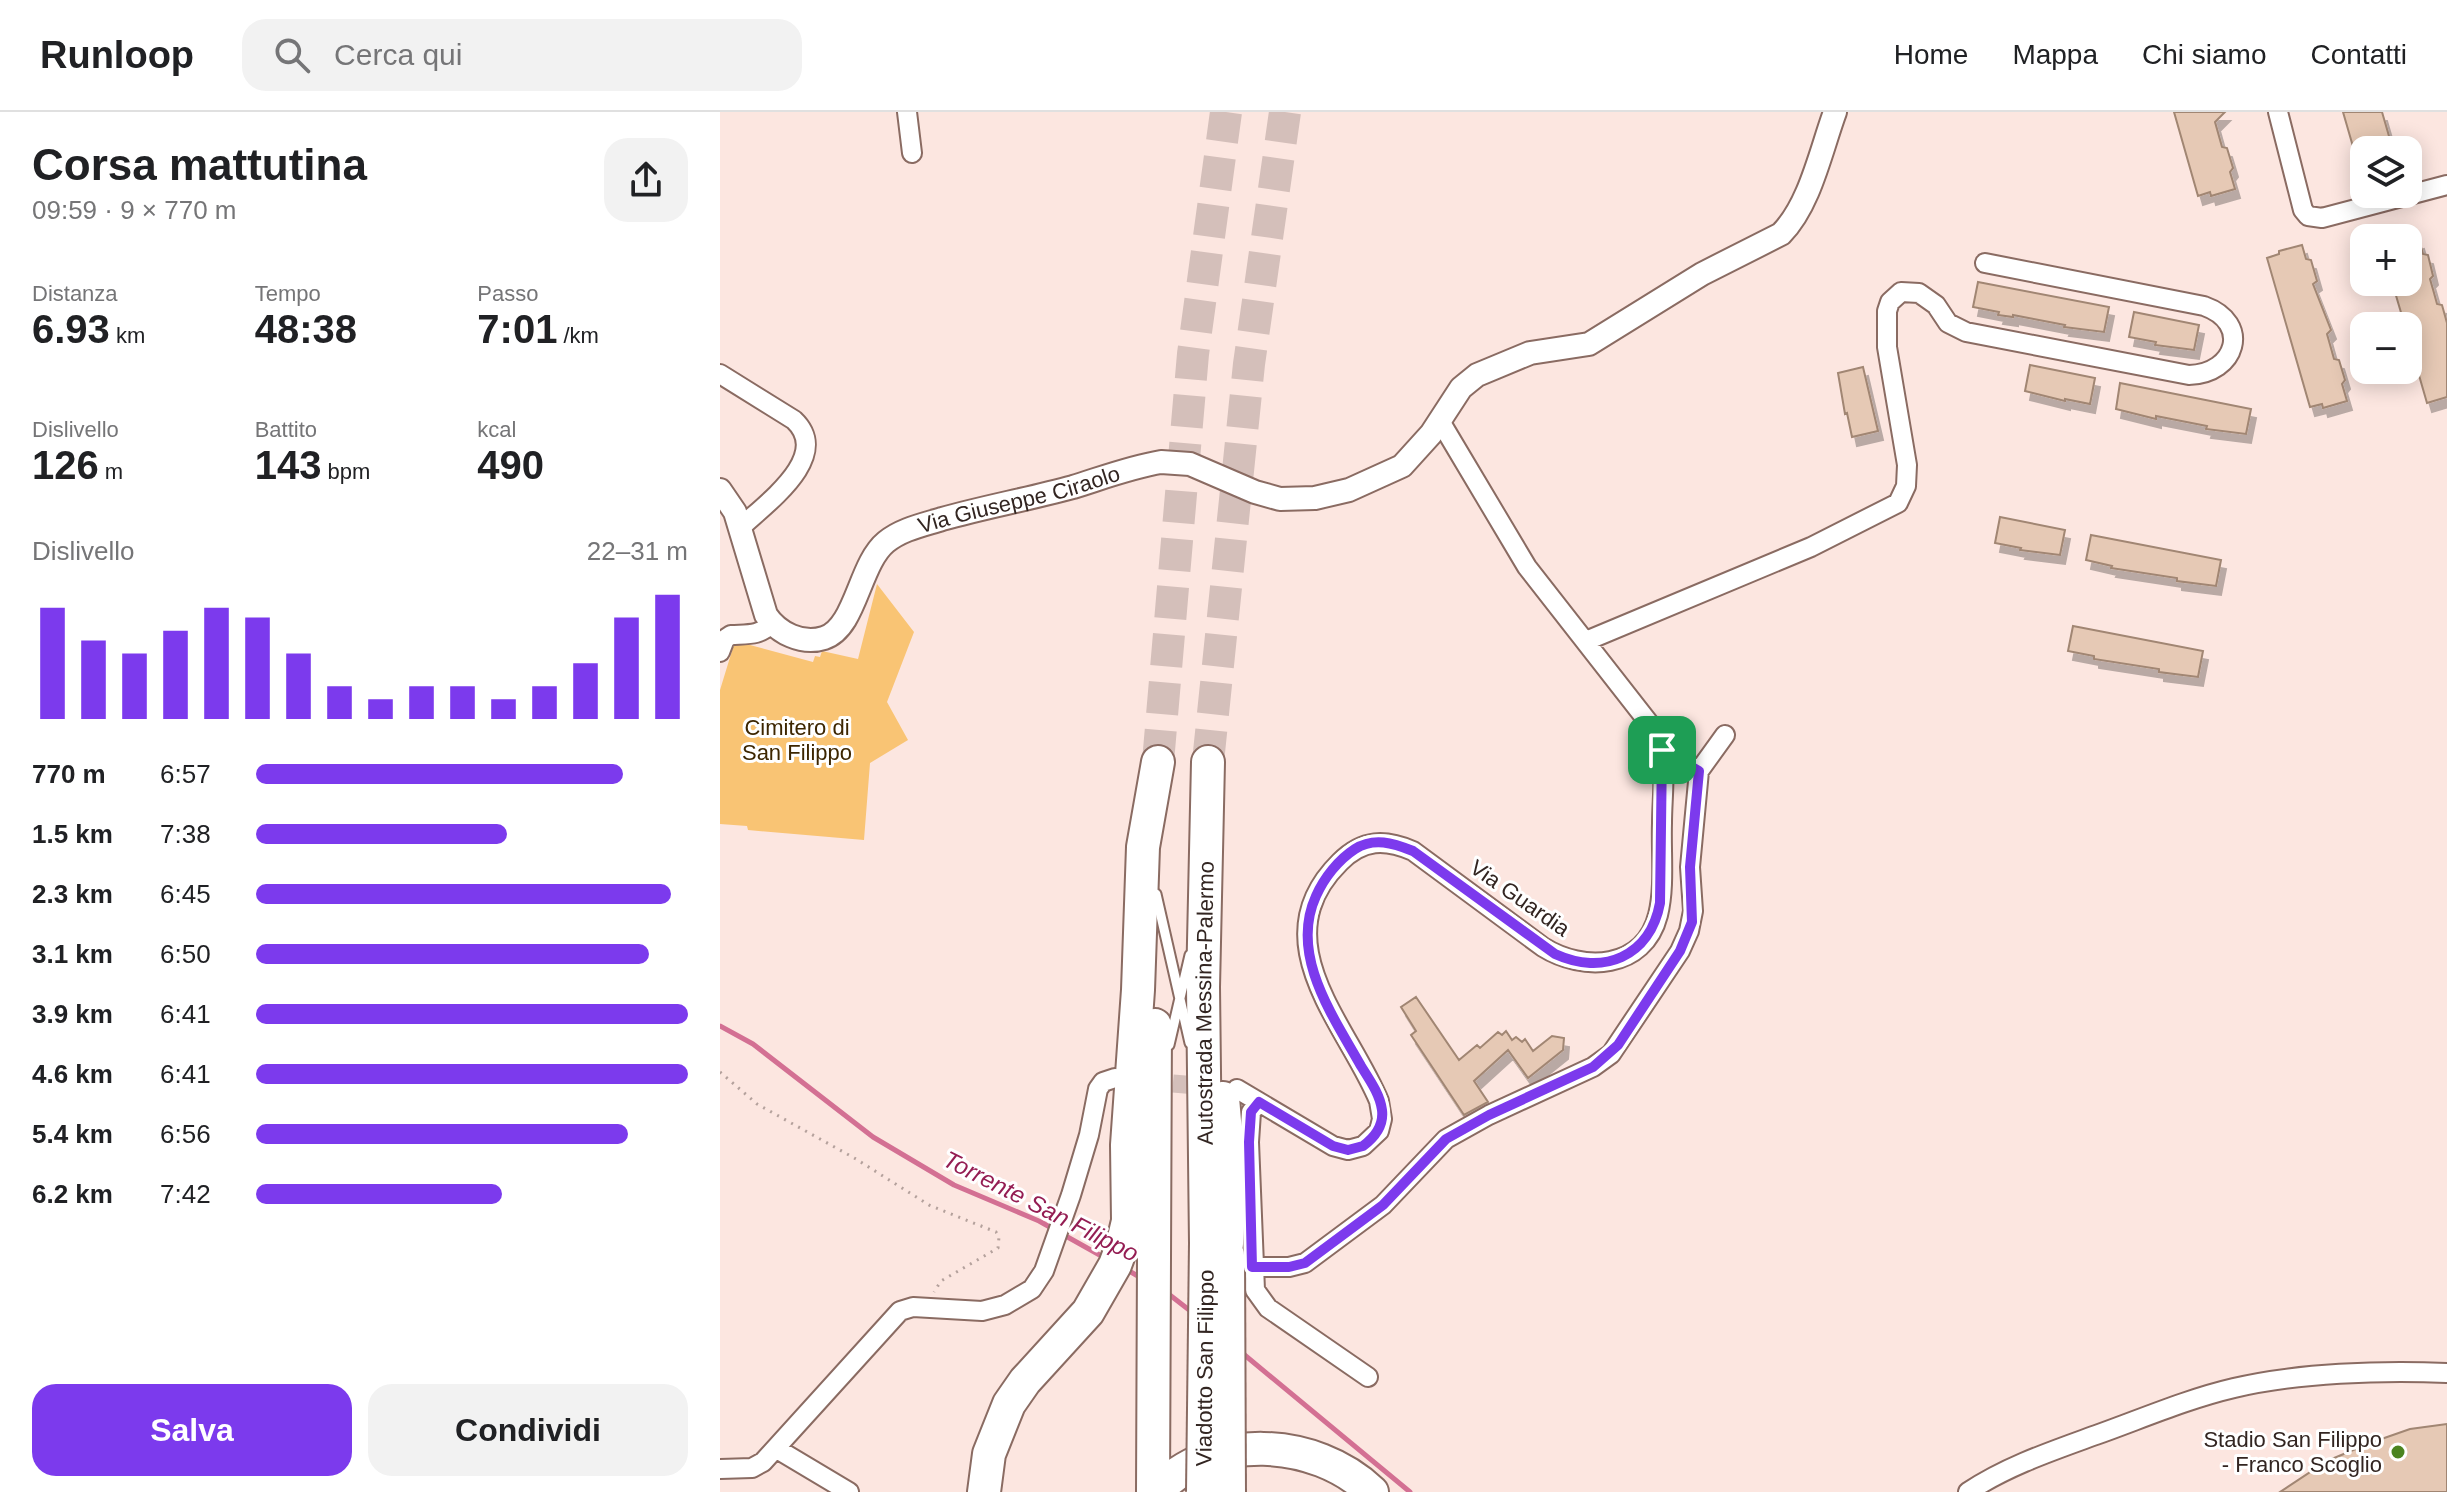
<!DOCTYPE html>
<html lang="it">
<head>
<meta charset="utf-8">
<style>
  :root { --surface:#fff; --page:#f2f2f2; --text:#202124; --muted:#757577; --line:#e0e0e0; --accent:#7c3aed }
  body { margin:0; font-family:Helvetica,sans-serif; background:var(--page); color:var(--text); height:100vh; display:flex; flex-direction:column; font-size:30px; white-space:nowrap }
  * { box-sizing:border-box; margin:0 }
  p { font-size:26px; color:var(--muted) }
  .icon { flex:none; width:44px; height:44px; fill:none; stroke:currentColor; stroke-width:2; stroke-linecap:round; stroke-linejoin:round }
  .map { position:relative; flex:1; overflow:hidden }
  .sheet { display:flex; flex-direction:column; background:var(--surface); width:720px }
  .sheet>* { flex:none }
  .buttons { position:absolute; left:1630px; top:24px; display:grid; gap:16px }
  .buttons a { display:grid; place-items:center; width:72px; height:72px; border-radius:16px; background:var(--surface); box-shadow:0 4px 20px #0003; font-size:40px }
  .pin { position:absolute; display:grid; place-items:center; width:68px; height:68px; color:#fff; margin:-34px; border-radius:16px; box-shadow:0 4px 12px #0006 }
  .round { display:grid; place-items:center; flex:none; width:84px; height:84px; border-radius:24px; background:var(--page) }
  .head { display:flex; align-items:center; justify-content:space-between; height:136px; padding:0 32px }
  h1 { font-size:44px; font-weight:700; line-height:60px }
  .figures { display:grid; grid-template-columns:repeat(3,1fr); gap:12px; height:136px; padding:8px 32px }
  .figures div { display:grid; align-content:center }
  .figures b { font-size:40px; font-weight:700 }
  .figures small { font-size:22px; font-weight:400 }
  .figures p { font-size:22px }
  .chart { height:224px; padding:16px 32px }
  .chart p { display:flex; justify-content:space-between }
  .chart svg { width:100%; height:144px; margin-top:8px; stroke:var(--accent); stroke-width:6 }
  .cta { display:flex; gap:16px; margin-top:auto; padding:16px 32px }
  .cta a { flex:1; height:92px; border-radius:24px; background:var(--accent); color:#fff; font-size:32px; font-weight:700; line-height:92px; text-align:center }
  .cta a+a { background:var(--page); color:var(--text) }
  ul { padding:0 32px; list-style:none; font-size:26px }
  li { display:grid; grid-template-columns:128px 96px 1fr; align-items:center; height:60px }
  li i { height:20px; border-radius:10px; background:var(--accent) }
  header { display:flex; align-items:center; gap:48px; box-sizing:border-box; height:112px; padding:0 40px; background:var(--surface); border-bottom:2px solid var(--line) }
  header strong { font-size:38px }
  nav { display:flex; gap:44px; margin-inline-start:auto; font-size:28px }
  .search { width:560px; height:72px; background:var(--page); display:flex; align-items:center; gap:20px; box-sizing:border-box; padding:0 28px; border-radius:24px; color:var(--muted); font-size:30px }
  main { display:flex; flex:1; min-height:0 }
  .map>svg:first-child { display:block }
</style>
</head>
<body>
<header>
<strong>Runloop</strong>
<div class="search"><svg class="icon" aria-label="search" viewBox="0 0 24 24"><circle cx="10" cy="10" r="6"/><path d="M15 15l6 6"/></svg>Cerca qui</div>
<nav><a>Home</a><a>Mappa</a><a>Chi siamo</a><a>Contatti</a></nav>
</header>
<main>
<section class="sheet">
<div class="head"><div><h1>Corsa mattutina</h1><p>09:59 · 9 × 770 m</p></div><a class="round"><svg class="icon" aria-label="share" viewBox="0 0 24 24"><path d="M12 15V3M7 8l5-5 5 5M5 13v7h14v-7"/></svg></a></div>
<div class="figures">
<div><p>Distanza</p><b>6.93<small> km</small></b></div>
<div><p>Tempo</p><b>48:38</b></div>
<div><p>Passo</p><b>7:01<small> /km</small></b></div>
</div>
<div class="figures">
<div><p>Dislivello</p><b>126<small> m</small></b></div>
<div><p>Battito</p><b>143<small> bpm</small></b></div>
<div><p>kcal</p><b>490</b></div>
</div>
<div class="chart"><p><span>Dislivello</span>22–31 m</p>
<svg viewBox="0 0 160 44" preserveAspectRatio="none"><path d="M5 44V10M15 44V20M25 44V24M35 44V17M45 44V10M55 44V13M65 44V24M75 44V34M85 44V38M95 44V34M105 44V34M115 44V38M125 44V34M135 44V27M145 44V13M155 44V6"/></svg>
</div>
<ul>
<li><b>770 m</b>6:57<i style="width:85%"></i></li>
<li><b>1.5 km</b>7:38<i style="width:58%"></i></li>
<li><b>2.3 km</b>6:45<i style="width:96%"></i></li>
<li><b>3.1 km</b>6:50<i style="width:91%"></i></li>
<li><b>3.9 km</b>6:41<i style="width:100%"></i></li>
<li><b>4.6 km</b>6:41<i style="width:100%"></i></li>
<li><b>5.4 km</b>6:56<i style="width:86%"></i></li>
<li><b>6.2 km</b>7:42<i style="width:57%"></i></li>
</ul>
<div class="cta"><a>Salva</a><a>Condividi</a></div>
</section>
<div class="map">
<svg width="1727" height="1380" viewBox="0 0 1727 1380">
  <defs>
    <filter id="shadow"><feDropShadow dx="5" dy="9" stdDeviation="0" flood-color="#0004"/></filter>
  </defs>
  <rect width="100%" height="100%" fill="#fce6e0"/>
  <path fill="#f9c474" d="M157 472 194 520 167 590 188 628 150 651 144 728 28 718 27 714 0 712V578L15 529 93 550 95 544 100 545 102 539 138 547Z"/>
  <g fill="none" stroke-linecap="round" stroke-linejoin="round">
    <path stroke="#d37093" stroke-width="5" d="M0 914 33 932 153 1025 234 1073 319 1109 385 1146
      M404 1156 423 1167
      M446 1180 473 1201
      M521 1240 690 1380"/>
  </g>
  <path fill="#e6c9b5" stroke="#a18673" stroke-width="2" filter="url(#shadow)" d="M1454 0H1505L1495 10 1502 35 1507 36 1513 56 1510 60 1515 77 1491 84 1490 80 1478 84Z
    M1623 0H1662L1673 38H1634Z
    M1699 128 1703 142 1708 143 1713 164 1710 167 1714 181 1717 192 1722 193 1727 211V285L1707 291 1688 225V214H1685L1672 170H1688V131Z
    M1582 133 1586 147 1591 148 1597 169 1593 172 1611 218 1607 222 1614 247 1619 248 1625 268 1622 272 1627 289 1603 296 1602 292 1590 295 1547 146 1559 142V139Z
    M1258 170 1389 195 1384 220 1344 215 1345 213 1293 203V205L1278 203 1279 200 1253 195Z
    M1414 200 1479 213 1474 238 1435 233 1436 230 1409 225Z
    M1310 253 1375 266 1370 292 1345 287V289L1305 279Z
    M1143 255 1158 319 1132 325 1127 301 1125 302 1118 261Z
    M1400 271 1531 297 1526 322 1486 317 1487 314 1436 304V307L1396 297Z
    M1280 405 1345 418 1340 443 1300 438 1301 436 1275 431Z
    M1371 423 1501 448 1496 474 1457 469V466L1391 456 1392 454 1366 448Z
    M1353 514 1483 539 1478 565 1439 560V557L1374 547V544L1348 539Z
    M696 885 739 948 757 933 760 936 778 920 782 923 786 919 792 928 796 925 802 930 805 927 813 939 832 924 844 926 843 938 808 966 788 938 754 969 768 990 744 1003 691 923 696 919 681 895Z
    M1727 1312V1380H1560L1607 1349 1650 1331 1690 1317Z"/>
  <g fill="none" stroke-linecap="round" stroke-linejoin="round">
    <path stroke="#d4bfba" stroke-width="18" stroke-dasharray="18 9" stroke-linecap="butt" d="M426 969 492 975"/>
    <path stroke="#d4bfba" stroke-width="32" stroke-dasharray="32 16" stroke-linecap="butt" d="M438 650 473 242 506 0
      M488 650 529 252 565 0"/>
    <defs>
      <path id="service" d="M436 782 470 931
        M449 933 470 843"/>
      <path id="minor" d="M187 0 192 41
        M1558 0 1583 98 1588 104 1602 106 1727 73
        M0 262 74 308C113 345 45 392 20 416
        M866 529 1091 435 1178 391 1186 374 1187 353 1167 235V199L1170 190 1181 180 1199 181 1216 193 1228 211 1246 220 1469 263C1516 262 1532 211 1484 194L1265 151
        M0 540 5 527 11 523C29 522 38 524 52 512
        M942 638 979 659
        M517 977 613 1034 628 1038 643 1034 659 1019 662 1007 659 989C627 912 540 829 620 750 643 727 665 727 693 739L823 835C863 860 924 858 938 803 945 775 941 741 942 711 942 682 948 648 936 620L807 455 720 309
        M539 990 531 1000 529 1030 535 1178 548 1196 648 1265
        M532 1155H569L585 1151 663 1093 726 1027 769 1003 873 955 891 942 960 839 969 819 973 799 970 755 979 659 1005 623
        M57 1337 129 1380
        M0 1357 32 1356 43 1350 180 1199 193 1195 262 1199 285 1193 312 1177 324 1159 351 1083 369 1023 378 977 383 970 395 966
        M1248 1380C1287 1354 1332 1339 1376 1323 1421 1307 1467 1287 1514 1276 1577 1261 1662 1258 1727 1261"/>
      <g id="tertiary">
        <path id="s1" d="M0 378 15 400 46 503C58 521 82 533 104 526 136 516 139 452 166 430 182 417 203 413 222 407 265 395 309 387 353 375 382 366 411 355 441 350L470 352 535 380 560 387 595 386 629 378 682 354 711 322 741 276 757 263 810 241 869 232 982 162 1061 122C1090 93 1101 38 1115 0"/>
      </g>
      <g id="motorway">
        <path d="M503 986 508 1044 507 1132"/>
        <path id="s2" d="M486 1131 483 875 488 650"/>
        <path d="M264 1380 269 1342 289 1292 305 1269 368 1200 395 1153 402 1134 408 1109 407 1033 418 878 423 735 438 650"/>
        <path d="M433 1380 435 913"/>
        <path d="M436 1380C492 1320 594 1325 652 1380"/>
      </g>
    </defs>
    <use href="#service" stroke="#8a6b62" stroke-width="13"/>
    <use href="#minor" stroke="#8a6b62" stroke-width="22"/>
    <use href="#tertiary" stroke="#8a6b62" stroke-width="26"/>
    <use href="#motorway" stroke="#8a6b62" stroke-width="36"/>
    <path stroke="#b4a19c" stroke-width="3" stroke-dasharray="2 6" stroke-linecap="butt" d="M0 960 37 992 136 1047 209 1093 276 1120 279 1125 278 1136 221 1169 214 1180"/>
    <use href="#service" stroke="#fff" stroke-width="9"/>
    <use href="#minor" stroke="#fff" stroke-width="18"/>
    <use href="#tertiary" stroke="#fff" stroke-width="22"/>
    <use href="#motorway" stroke="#fff" stroke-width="32"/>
    <defs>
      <g id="motorway-bridge">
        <path d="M508 1143 509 1380"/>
        <path id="s3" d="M483 1380 486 1131"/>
      </g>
    </defs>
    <use href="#motorway-bridge" stroke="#8a6b62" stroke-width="36" stroke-linecap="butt"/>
    <use href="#motorway-bridge" stroke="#fff" stroke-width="32"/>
  </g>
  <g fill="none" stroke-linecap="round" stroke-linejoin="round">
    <defs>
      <path id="route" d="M942 638 979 659 970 755 972 810 960 839 898 933 873 955 769 1003 726 1027 663 1093 585 1151 569 1155H532L529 1030 531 1000 539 990 613 1034 628 1038 643 1034C655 1025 664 1014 662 998 660 982 649 967 641 954 613 904 569 843 596 784 604 766 618 748 635 737 654 725 673 731 693 739L835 842C883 864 930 845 940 791Z"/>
    </defs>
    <use href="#route" stroke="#fff" stroke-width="16"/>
    <use href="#route" stroke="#7c3aed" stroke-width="10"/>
  </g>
  <circle fill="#4b8420" stroke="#fff" stroke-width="3" cx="1678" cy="1340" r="8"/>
  <g text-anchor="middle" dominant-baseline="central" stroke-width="6" stroke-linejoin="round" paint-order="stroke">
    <g font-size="22" fill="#322521" stroke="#fff">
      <text stroke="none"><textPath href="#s1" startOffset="458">Via Giuseppe Ciraolo</textPath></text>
      <text transform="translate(800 786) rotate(35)">Via Guardia</text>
      <text stroke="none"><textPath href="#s2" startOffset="240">Autostrada Messina-Palermo</textPath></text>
      <text stroke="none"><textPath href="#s3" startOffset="124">Viadotto San Filippo</textPath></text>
    </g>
    <g font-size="22" fill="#3d2600" stroke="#fff">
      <text x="77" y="615">Cimitero di<tspan x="77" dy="25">San Filippo</tspan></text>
    </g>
    <g font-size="22" fill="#322521" stroke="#fff" text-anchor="end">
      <text x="1662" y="1327">Stadio San Filippo<tspan x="1662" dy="25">- Franco Scoglio</tspan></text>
    </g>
    <g font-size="24" font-style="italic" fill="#941d53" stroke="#fff">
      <text transform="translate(321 1094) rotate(27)">Torrente San Filippo</text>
    </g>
  </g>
</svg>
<div class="buttons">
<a><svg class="icon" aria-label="layers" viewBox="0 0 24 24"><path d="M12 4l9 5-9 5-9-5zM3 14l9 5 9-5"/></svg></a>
<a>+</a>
<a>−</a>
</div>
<div class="pin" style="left:942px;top:638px;background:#1e9e55"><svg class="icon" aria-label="arrive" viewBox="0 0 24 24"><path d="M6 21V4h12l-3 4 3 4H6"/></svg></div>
</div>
</main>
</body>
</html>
